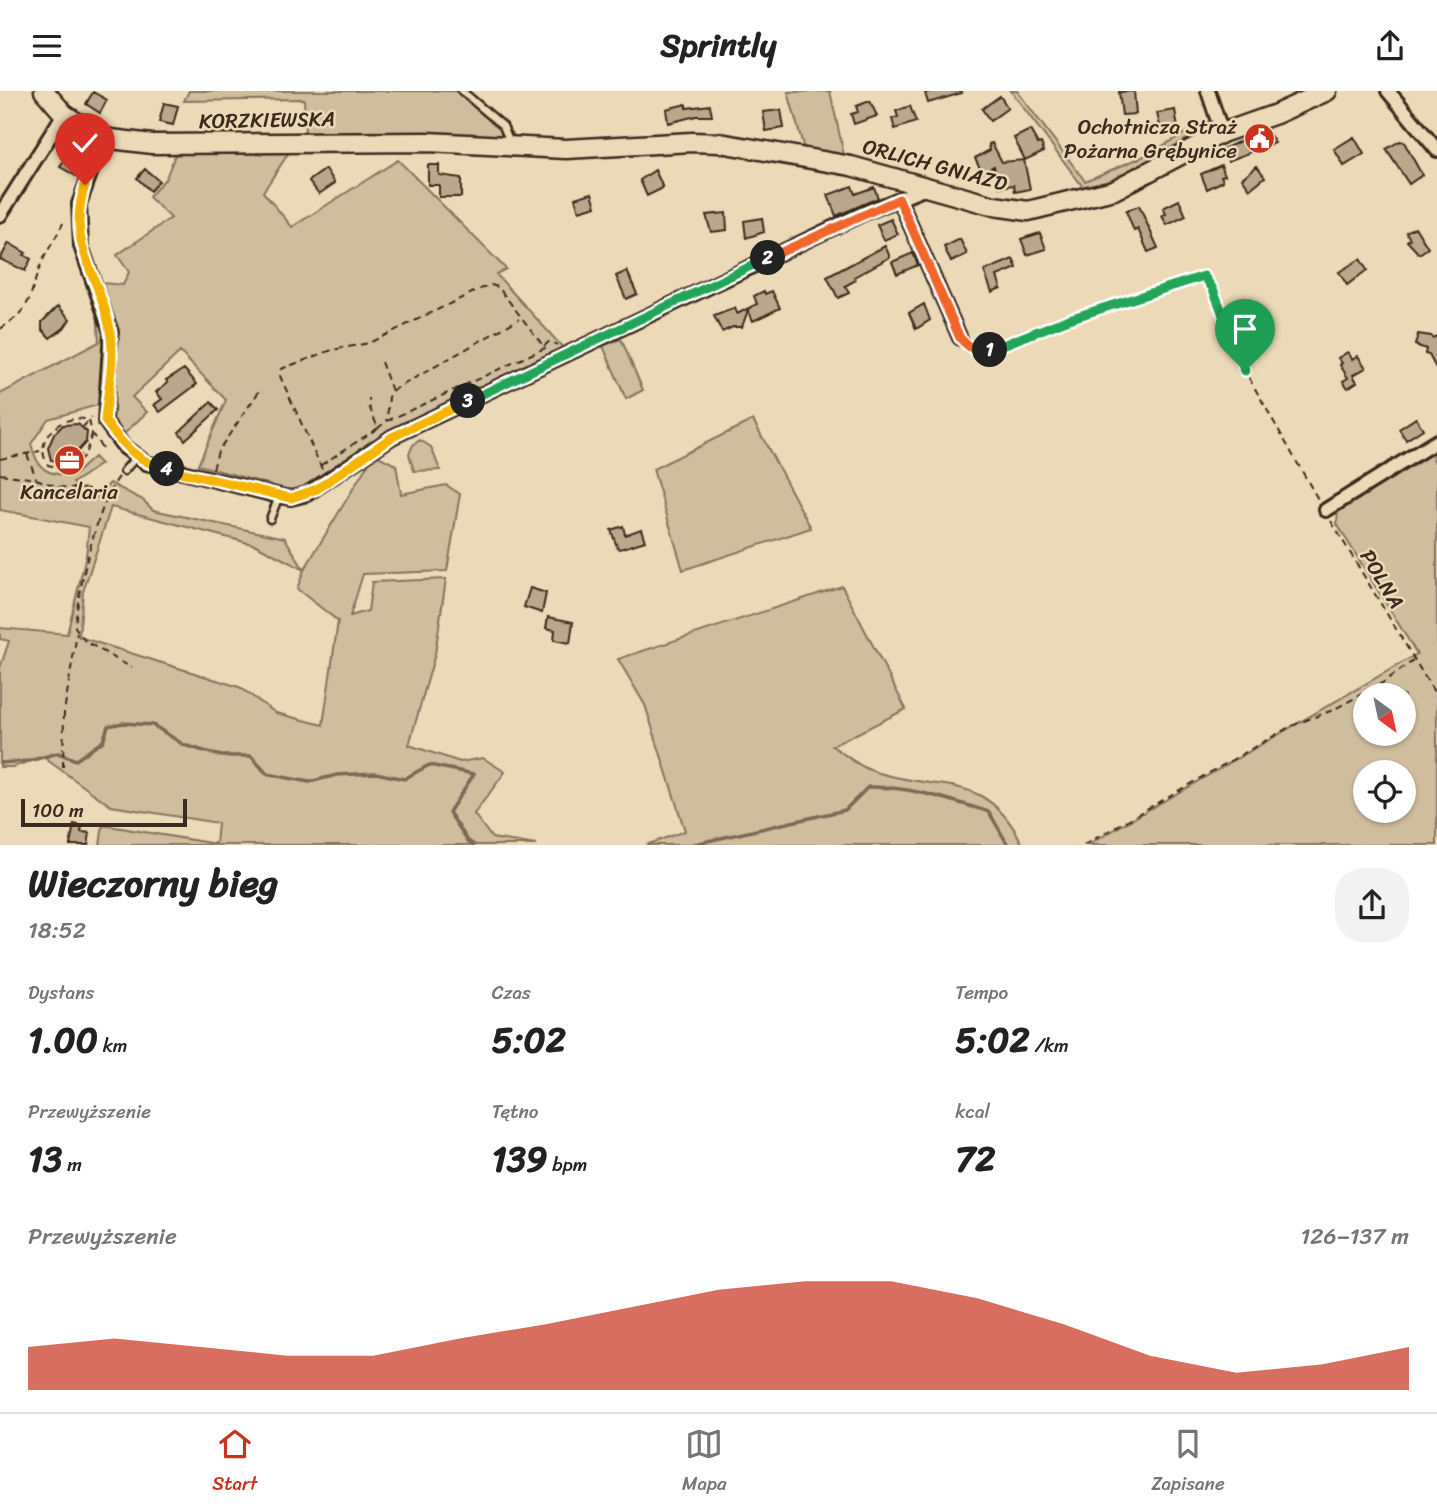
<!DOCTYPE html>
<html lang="pl">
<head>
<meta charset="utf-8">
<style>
  :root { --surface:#fff; --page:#f2f2f2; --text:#222; --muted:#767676; --line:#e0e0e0; --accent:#c8321e }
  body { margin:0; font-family:Sriracha,sans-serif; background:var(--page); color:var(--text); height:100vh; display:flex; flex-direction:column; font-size:26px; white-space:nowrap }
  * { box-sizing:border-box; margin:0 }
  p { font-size:23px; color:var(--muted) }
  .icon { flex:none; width:38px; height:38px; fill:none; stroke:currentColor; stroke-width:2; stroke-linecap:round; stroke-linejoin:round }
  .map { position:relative; height:754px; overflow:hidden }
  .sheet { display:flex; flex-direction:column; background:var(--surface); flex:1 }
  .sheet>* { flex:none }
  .needle { width:46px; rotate:147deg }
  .tools { position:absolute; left:1353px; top:592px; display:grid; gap:14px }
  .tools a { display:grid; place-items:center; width:63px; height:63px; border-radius:50%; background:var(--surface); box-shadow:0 2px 5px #0004; font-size:35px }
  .scale { position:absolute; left:21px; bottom:18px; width:166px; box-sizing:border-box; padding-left:7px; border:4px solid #3b2a1e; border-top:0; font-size:19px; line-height:24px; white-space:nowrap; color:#3b2a1e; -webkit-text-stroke:5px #ebd9b7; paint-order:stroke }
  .pin { position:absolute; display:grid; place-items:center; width:60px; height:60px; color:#fff; margin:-72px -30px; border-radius:50% 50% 50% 0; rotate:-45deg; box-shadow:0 0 7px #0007 }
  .pin .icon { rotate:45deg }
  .km { position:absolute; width:35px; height:35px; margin:-18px; border-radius:50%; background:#222; color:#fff; font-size:19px; line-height:35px; text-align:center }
  .round { display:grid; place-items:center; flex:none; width:74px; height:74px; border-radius:28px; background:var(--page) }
  .head { display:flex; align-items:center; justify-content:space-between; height:119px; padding:0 28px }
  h1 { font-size:38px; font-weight:800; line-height:52px }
  .stats { display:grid; grid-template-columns:repeat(3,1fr); gap:10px; height:119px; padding:7px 28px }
  .stats div { display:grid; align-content:center }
  .stats b { font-size:35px; font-weight:800 }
  .stats small { font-size:19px; font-weight:400 }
  .stats p { font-size:19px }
  .chart { height:196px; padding:14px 28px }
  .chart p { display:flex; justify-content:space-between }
  .chart svg { width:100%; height:126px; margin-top:7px; fill:var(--accent); opacity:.7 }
  header { display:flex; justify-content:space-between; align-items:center; height:91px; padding:0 28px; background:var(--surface); font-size:32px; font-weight:800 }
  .tabs { display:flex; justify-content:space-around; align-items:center; height:98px; border-top:2px solid var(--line); background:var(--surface); font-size:19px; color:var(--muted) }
  .tabs a { display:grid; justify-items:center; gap:4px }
  .tabs .selected { color:var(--accent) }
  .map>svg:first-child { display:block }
</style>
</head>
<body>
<header><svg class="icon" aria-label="menu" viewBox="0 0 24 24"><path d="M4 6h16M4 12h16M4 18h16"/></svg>Sprintly<svg class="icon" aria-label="share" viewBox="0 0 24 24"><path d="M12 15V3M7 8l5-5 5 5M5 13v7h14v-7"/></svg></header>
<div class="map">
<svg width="1437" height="754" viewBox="0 0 1437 754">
  <rect width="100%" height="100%" fill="#ebd9b7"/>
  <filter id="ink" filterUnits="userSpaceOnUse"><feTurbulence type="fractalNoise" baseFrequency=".0143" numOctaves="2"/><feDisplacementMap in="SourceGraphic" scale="14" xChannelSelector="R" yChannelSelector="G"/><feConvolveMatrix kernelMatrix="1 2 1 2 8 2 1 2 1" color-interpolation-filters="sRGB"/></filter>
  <g filter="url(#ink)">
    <path fill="#cfbd9e" stroke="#85745e" stroke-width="2" fill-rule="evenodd" d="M189 0H467L509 37 517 49 305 43 304 8 184 10Z
      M830 0 844 64 804 58 788 1Z
      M1011 0H1017L1085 90 1142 66 1207 30 1210 35 1144 79 1086 100Z
      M292 57 263 101 292 136 398 69 506 178 496 183 565 259 398 335 323 386 293 400 198 374 226 309 180 261 132 306 147 321 124 343 110 326 108 311 48 328 31 353C38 380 46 383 73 385L94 366 101 373 73 392 97 407 110 392 143 409 153 419 285 447 304 479 374 363 396 374 401 403 446 394 460 403 447 480 363 483 350 525 368 520 372 491 446 488 435 563 409 654 460 671 483 667 505 681 474 723 492 747 536 754H100L103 734 216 753 218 732 111 715 43 666 13 676H0V577L9 550 0 548V537L67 543 86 465 89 436 0 419V303L99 251 97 217 109 212 101 192 123 194 129 181 117 164 171 127 149 106 166 87 177 59ZM111 416 256 454 304 479 297 498 338 530 323 634 276 622 239 596 79 546 83 501Z
      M621 248 643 299 626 308 603 255Z
      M753 329 811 437 683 479 653 378Z
      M420 349 431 356 440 379 414 380 409 363 413 354Z
      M1430 362 1437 375V754H1088L1417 563 1337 433 1338 419ZM1365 604H1404V642H1365ZM1365 681H1404V719H1365Z
      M842 495 906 618 832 655C845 663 859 676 873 680 940 703 985 677 1023 754H646L685 740 645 614 618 568Z"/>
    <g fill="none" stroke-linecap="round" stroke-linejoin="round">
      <path stroke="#7b6956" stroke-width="3.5" d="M0 672 29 670 58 662 76 669 103 650 108 635 123 632 153 634 184 654 221 665H251L267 683 309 691 337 684 376 682 404 688 429 674 474 683 449 721 468 750 474 754
        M690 754 845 719 868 696C910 695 950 709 989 721L1008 754"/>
    </g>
    <path fill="#baa88c" stroke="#3b2a1e" stroke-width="2" d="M933 0H961L962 2 928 12 925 2Z
      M1134 0 1136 23 1122 24 1119 1Z
      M93 1 107 9 100 22 86 13Z
      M1000 5 1008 17 990 30 982 18Z
      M870 10 877 25 854 33 851 23 858 21 856 15Z
      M164 12 178 15 173 34 159 31Z
      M686 13V17L710 14 712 25H696L668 32 666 18Z
      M910 15 916 31 895 38 892 28 898 26 896 20Z
      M781 19 784 37 766 40 763 21Z
      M1175 19 1178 37 1161 40 1157 22Z
      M1266 38 1275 52 1228 70 1223 58Z
      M1030 39 1038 53 1041 52 1044 60 1025 69 1014 47Z
      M1354 46 1364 63 1344 75 1334 58Z
      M1400 50 1404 51 1422 84 1409 93 1386 58Z
      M992 52 1002 71 1024 69 1030 98 1015 101 1014 94 999 96 994 75 982 81 975 67 990 59 989 53Z
      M69 63 80 70 78 74 82 76 76 85 60 76Z
      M428 74H439V84L461 87V106H439V94H428Z
      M1221 74 1225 84 1221 85 1223 90 1207 98 1201 83Z
      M1257 75 1265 86 1250 98 1242 87Z
      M145 78 159 90 150 100 137 87Z
      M326 78 335 92 319 103 309 90Z
      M655 79 663 97 647 105 640 89Z
      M852 95 855 103 874 96 878 107 836 125 828 104Z
      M592 102 596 115 579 120 575 107Z
      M1179 109 1186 125 1167 134 1162 125 1166 123 1163 117Z
      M1139 115 1158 157 1148 161 1138 138 1134 140 1126 120Z
      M726 122 727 139 711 141 706 124Z
      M762 127 764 141 746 147 744 130Z
      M891 128 898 143 884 149 877 134Z
      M1415 136 1428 157 1419 163 1407 150 1410 148 1406 141Z
      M1040 142 1046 158 1027 164 1021 148Z
      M960 148 967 163 951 171 944 156Z
      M9 152 26 162 24 164 31 168 25 180 0 168Z
      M885 155 890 166 854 186 856 189 845 195 849 202 838 207 827 186Z
      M913 162 918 174 897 183 892 171Z
      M1013 168 1017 177 997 185 1001 197 992 201 984 180Z
      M1360 168 1367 179 1347 194 1339 181Z
      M627 180 637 203 626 208 616 185Z
      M764 200 765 203 772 200 780 217 753 230 748 219 742 236H733L722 241 714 225 735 217 737 223 757 213 754 205Z
      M924 213 930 229 916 238 909 222Z
      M58 215 70 228 64 237 50 247 42 238V231Z
      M1418 243 1431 245 1432 247 1437 245V279L1429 264 1425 263 1426 258 1415 254Z
      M1348 261 1352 268 1358 265 1366 277 1353 284 1357 291 1348 297 1343 290 1348 287 1340 274 1342 272 1338 267Z
      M184 278 197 293 160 321 154 314 162 308 156 301 168 291 166 289Z
      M211 311 218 319 185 349 179 341Z
      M1416 327 1423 338 1406 349 1399 338Z
      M78 333 87 341 86 351 77 361 80 364 66 376 61 370 51 369 48 357 54 343 63 334Z
      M623 435 625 444 641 438 645 450 620 458 617 456 611 439Z
      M530 497 546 502 542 522 524 516Z
      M548 526 573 531 570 552 554 549 555 539 546 537Z
      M74 733 82 735 81 741 90 742 88 754H70Z"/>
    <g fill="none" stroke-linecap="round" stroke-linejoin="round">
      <defs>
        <path id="lane" d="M462 0 503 35 510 51
          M124 380 136 366
          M270 428 279 405"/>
        <path id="street" d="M1208 0 1222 42
          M1388 0 1437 59
          M103 47 79 113 81 155 111 241 105 330 124 356 146 372 279 405 291 407 307 403 392 346 862 123 926 97
          M899 108 960 247
          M0 124 64 23
          M1326 419 1437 350"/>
        <path id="secondary" d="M44 0 64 23 94 43 103 47 152 53 427 51 566 58 692 51 720 52 851 75 994 115 1028 120 1114 99 1222 42 1276 23 1327 0"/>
      </defs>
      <use href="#lane" stroke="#3b2a1e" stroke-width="11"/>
      <use href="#street" stroke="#3b2a1e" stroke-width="18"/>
      <use href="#secondary" stroke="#3b2a1e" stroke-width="23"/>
      <path stroke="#3b2a1e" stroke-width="2" stroke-dasharray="7 5" stroke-linecap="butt" d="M0 238C36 215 27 205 42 171 48 158 57 145 63 132
        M544 255 550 250 557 254
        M969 257 981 261 994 258 1069 228 1204 185 1213 198 1245 280 1319 410
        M381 271 392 300 389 306 387 329
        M392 300 519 228
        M83 336 92 326
        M92 343 85 364 67 379 48 374C31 348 63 321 89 329L92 343 103 358
        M27 363 36 387
        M0 368 40 360
        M321 374 378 337 369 315V307
        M213 378 218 360 260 299
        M322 378 280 285 281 278 332 259 369 252 478 199 491 194 498 196 545 257 387 330 378 337 381 340
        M0 383 36 388 59 396 90 398
        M119 386C98 411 77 502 75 536L85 550 132 577
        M1331 430 1437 606
        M63 676 64 621 77 542
        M1084 754 1291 635 1333 619 1384 591 1413 570"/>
      <use href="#lane" stroke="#ebd9b7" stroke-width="6"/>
      <use href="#street" stroke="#ebd9b7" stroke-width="12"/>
      <use href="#secondary" stroke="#ebd9b7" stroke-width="18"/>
    </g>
  </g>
  <g fill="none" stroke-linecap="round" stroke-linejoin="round" filter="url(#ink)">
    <defs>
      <path id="split-1" d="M990 259 1069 228 1204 185 1213 198 1245 280"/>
      <path id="split-2" d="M768 167 899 108 960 247C969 257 976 262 990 259"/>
      <path id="split-3" d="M468 310 768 167"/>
      <path id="split-4" d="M167 378 291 407 317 398 392 346 468 310"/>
      <path id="split-5" d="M85 94C65 156 101 184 110 239 116 268 107 301 105 330 123 354 137 371 167 378"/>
    </defs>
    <use href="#split-1" stroke="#fff" stroke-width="14"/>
    <use href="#split-2" stroke="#fff" stroke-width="14"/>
    <use href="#split-3" stroke="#fff" stroke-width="14"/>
    <use href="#split-4" stroke="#fff" stroke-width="14"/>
    <use href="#split-5" stroke="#fff" stroke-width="14"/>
    <use href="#split-1" stroke="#22a559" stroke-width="9"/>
    <use href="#split-2" stroke="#f0652b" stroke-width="9"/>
    <use href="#split-3" stroke="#22a559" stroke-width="9"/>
    <use href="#split-4" stroke="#f5b400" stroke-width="9"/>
    <use href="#split-5" stroke="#f5b400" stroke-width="9"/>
  </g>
  <defs>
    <symbol id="civic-disc" viewBox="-11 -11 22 22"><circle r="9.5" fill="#c8321e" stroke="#ebd9b7"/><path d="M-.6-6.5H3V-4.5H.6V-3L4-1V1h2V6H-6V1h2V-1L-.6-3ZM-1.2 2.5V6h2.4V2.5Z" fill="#fff"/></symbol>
    <symbol id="office-disc" viewBox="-11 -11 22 22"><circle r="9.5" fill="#c8321e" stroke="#ebd9b7"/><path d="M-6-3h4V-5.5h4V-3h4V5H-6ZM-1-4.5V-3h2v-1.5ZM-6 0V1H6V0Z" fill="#fff"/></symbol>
  </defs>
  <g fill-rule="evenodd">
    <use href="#civic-disc" x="1242" y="30" width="35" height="35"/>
    <use href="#office-disc" x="52" y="352" width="35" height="35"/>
  </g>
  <g text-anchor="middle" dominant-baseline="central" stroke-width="5" stroke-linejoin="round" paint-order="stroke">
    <g font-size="21" fill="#3b2a1e" stroke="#ebd9b7">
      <text transform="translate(267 29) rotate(-1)">KORZKIEWSKA</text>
      <text transform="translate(935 74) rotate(15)">ORLICH GNIAZD</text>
      <text transform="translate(1382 488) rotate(59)">POLNA</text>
    </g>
    <g font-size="21" fill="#3b2a1e" stroke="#ebd9b7" text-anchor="end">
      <text x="1237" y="36">Ochotnicza Straż<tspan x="1237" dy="24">Pożarna Grębynice</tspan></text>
      <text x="69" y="401" text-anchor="middle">Kancelaria</text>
    </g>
  </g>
</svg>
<div class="tools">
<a><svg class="needle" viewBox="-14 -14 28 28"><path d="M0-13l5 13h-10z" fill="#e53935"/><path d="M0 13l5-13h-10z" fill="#767676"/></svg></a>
<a><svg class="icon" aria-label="locate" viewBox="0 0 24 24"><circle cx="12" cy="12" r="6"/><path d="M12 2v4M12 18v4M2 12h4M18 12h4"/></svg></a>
</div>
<div class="scale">100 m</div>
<div class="pin" style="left:1245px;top:280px;background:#1e9e55"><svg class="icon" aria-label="arrive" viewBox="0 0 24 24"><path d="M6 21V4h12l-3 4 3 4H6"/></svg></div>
<div class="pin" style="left:85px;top:94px;background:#d93025"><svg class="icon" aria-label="check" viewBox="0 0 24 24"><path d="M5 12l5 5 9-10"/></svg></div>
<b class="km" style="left:990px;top:259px">1</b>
<b class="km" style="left:768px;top:167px">2</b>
<b class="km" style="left:468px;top:310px">3</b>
<b class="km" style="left:167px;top:378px">4</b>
</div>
<section class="sheet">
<div class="head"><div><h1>Wieczorny bieg</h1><p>18:52</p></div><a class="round"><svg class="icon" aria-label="share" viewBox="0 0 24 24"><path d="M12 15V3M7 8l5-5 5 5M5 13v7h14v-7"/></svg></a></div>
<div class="stats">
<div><p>Dystans</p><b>1.00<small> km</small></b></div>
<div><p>Czas</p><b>5:02</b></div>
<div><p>Tempo</p><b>5:02<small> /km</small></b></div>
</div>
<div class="stats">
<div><p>Przewyższenie</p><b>13<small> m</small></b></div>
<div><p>Tętno</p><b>139<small> bpm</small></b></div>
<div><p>kcal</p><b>72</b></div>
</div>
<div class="chart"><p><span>Przewyższenie</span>126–137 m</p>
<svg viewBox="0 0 160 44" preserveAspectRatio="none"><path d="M0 44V29L10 26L20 29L30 32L40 32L50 26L60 21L70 15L80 9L90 6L100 6L110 12L120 21L130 32L140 38L150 35L160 29V44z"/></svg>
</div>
</section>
<nav class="tabs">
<a class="selected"><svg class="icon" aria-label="home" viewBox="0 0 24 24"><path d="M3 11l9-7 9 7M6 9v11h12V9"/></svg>Start</a>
<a><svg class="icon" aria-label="map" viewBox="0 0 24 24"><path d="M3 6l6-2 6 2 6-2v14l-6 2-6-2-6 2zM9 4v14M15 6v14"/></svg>Mapa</a>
<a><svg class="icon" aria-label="saved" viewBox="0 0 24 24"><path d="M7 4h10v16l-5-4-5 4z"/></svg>Zapisane</a>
</nav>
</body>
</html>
